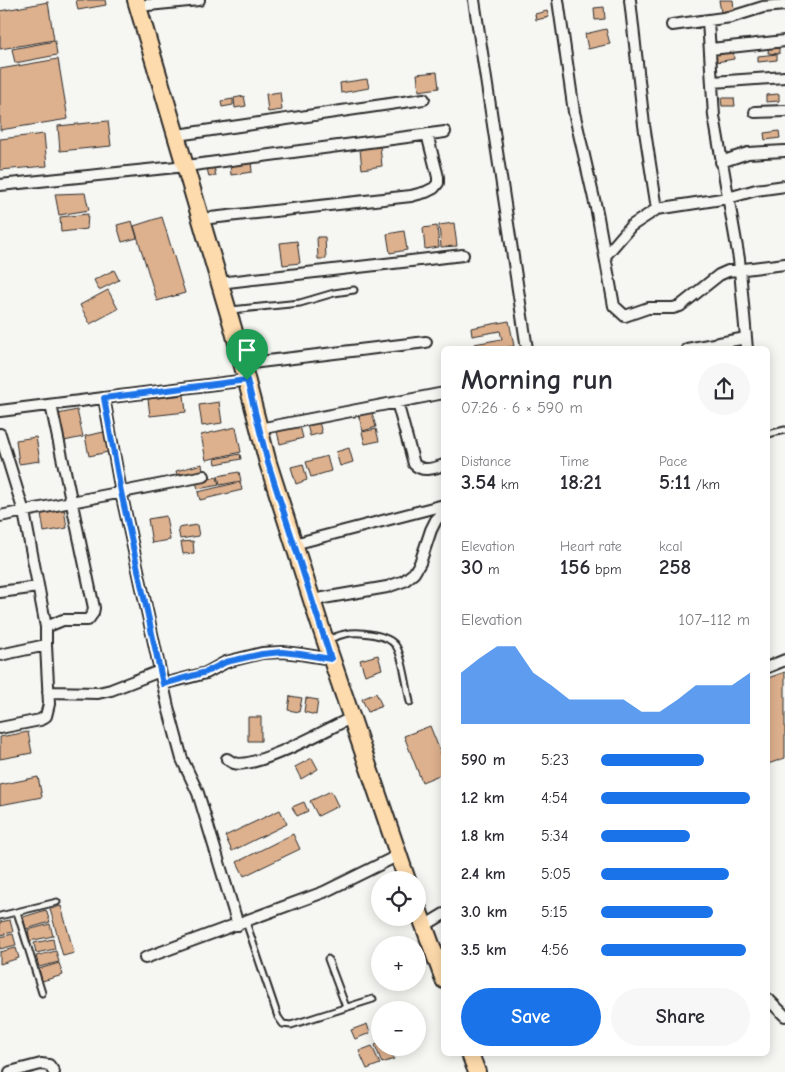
<!DOCTYPE html>
<html lang="en">
<head>
<meta charset="utf-8">
<style>
  :root { --surface:#fff; --page:#f7f7f7; --text:#2b2b33; --muted:#7c7c81; --accent:#1a73e8 }
  body { margin:0; font-family:"Comic Neue",sans-serif; background:var(--page); color:var(--text); height:100vh; display:flex; flex-direction:column; font-size:19px; white-space:nowrap }
  * { box-sizing:border-box; margin:0 }
  p { font-size:16px; color:var(--muted) }
  .icon { flex:none; width:28px; height:28px; fill:none; stroke:currentColor; stroke-width:2; stroke-linecap:round; stroke-linejoin:round }
  .map { position:relative; flex:1; overflow:hidden }
  .details { position:absolute; left:441px; top:346px; width:329px; height:710px; display:flex; flex-direction:column; background:var(--surface); border-radius:8px; box-shadow:0 2px 12px #0003 }
  .details>* { flex:none }
  .tools { position:absolute; left:371px; top:871px; display:grid; gap:10px }
  .tools a { display:grid; place-items:center; width:55px; height:55px; border-radius:50%; background:var(--surface); box-shadow:0 2px 12px #0003; font-size:25px }
  .pin { position:absolute; display:grid; place-items:center; width:42px; height:42px; color:#fff; margin:-51px -21px; border-radius:50% 50% 50% 0; rotate:-45deg; box-shadow:0 0 5px #0007 }
  .pin .icon { rotate:45deg }
  .round { display:grid; place-items:center; flex:none; width:52px; height:52px; border-radius:26px; background:var(--page) }
  .head { display:flex; align-items:center; justify-content:space-between; height:85px; padding:0 20px }
  h1 { font-size:28px; font-weight:700; line-height:38px }
  .metrics { display:grid; grid-template-columns:repeat(3,1fr); gap:8px; height:85px; padding:5px 20px }
  .metrics div { display:grid; align-content:center }
  .metrics b { font-size:21px; font-weight:700 }
  .metrics small { font-size:14px; font-weight:400 }
  .metrics p { font-size:14px }
  .chart { height:140px; padding:10px 20px }
  .chart p { display:flex; justify-content:space-between }
  .chart svg { width:100%; height:90px; margin-top:5px; fill:var(--accent); opacity:.7 }
  .cta { display:flex; gap:10px; margin-top:auto; padding:10px 20px }
  .cta a { flex:1; height:58px; border-radius:30px; background:var(--accent); color:#fff; font-size:20px; font-weight:700; line-height:58px; text-align:center }
  .cta a+a { background:var(--page); color:var(--text) }
  ul { padding:0 20px; list-style:none; font-size:16px }
  li { display:grid; grid-template-columns:80px 60px 1fr; align-items:center; height:38px }
  li i { height:12px; border-radius:6px; background:var(--accent) }
  .map>svg:first-child { display:block }
</style>
</head>
<body>
<div class="map">
<svg width="785" height="1072" viewBox="0 0 785 1072">
  <rect width="100%" height="100%" fill="#f6f6f2"/>
  <filter id="ink" filterUnits="userSpaceOnUse"><feTurbulence type="fractalNoise" baseFrequency=".02" numOctaves="2"/><feDisplacementMap in="SourceGraphic" scale="10" xChannelSelector="R" yChannelSelector="G"/><feConvolveMatrix kernelMatrix="1 2 1 2 8 2 1 2 1" color-interpolation-filters="sRGB"/></filter>
  <g filter="url(#ink)">
    <path fill="#deb18e" stroke="#2b2b2b" d="M76 0H105L106 5 78 10Z
      M719 0H733L734 9 721 12Z
      M48 2 54 40 0 49V11Z
      M604 7 605 19 595 20 594 8Z
      M547 11 549 17 536 20 535 14Z
      M606 29 610 44 588 49 585 34Z
      M55 41 57 55 15 63 12 49Z
      M769 44H779V54L768 53Z
      M733 48 734 59 716 62 714 51Z
      M777 54V60L758 62V56Z
      M58 59 68 119 0 130V69Z
      M437 72 439 88 419 91 417 74Z
      M367 79 369 88 341 93 340 83Z
      M280 92 282 110 268 112 266 94Z
      M779 94V101L766 102V95Z
      M244 96 246 106 235 108 234 98Z
      M721 98H734L735 106H722Z
      M233 99V105L222 107 221 101Z
      M108 121 111 146 60 151 58 126Z
      M779 131 780 138 765 140 764 133Z
      M44 134 47 166 0 170V139Z
      M380 146 382 166 362 169 360 149Z
      M251 161 252 172 231 175 230 165Z
      M214 167 216 176 209 177 207 168Z
      M85 193 89 210 59 215 55 194Z
      M88 214 87 229 61 232 60 217Z
      M162 217 185 293 157 301 134 226Z
      M132 221 137 238 122 242 117 225Z
      M454 223 457 246 441 247 439 225Z
      M437 226 439 247 425 249 423 228Z
      M404 231 407 250 390 253 387 234Z
      M317 237H325L326 259H318Z
      M297 241 300 263 283 265 280 243Z
      M114 270 119 280 99 290 94 280Z
      M108 290 118 309 90 324 80 305Z
      M509 321 514 346 498 349H474V344L502 339 500 331 472 336 471 328Z
      M184 395 186 412 150 416 148 399Z
      M219 402 222 423 202 426 199 405Z
      M77 410 83 437 64 441 58 414Z
      M371 410 376 427 363 431 358 414Z
      M319 422 322 433 310 436 307 425Z
      M300 426 303 438 280 444 277 431Z
      M236 427 241 452 206 460 201 435Z
      M376 429 379 441 365 444 362 432Z
      M104 432 108 452 89 456 85 436Z
      M36 437 40 461 19 464 16 440Z
      M349 448 353 462 340 466 336 452Z
      M240 454 241 459 216 464 215 459Z
      M327 456 331 471 311 477 306 462Z
      M202 464 203 472 178 478 176 471Z
      M303 464 307 480 296 484 291 467Z
      M239 472 241 481 220 485 218 476Z
      M217 477 219 485 198 489 196 482Z
      M240 482 242 490 200 500 198 492Z
      M64 509 67 528 44 532 41 513Z
      M166 516 170 540 152 543 148 519Z
      M197 525 199 536 180 539 178 528Z
      M193 541 194 553 183 554 181 542Z
      M378 655 382 669 365 675 360 660Z
      M785 672V758L768 764V678Z
      M376 693 382 706 368 712 362 699Z
      M290 696 302 698 299 712 288 710Z
      M306 698 318 700 316 715 304 712Z
      M248 717H261V741H248Z
      M430 726 444 761V773L422 782 404 736Z
      M28 732 32 753 0 759V737Z
      M312 758 318 769 301 779 295 767Z
      M38 777 42 797 0 805V785Z
      M331 791 338 806 318 816 310 801Z
      M304 802 308 811 297 816 292 807Z
      M280 810 287 824 232 851 225 836Z
      M293 834 300 849 244 876 237 862Z
      M61 906 74 953 63 956 50 909Z
      M46 910 50 922 26 929 23 917Z
      M10 920 13 932 0 935V922Z
      M50 924 53 936 30 941 28 930Z
      M13 934 16 945 0 949V937Z
      M53 939 55 949 36 953 34 943Z
      M16 948 19 958 0 964V952Z
      M56 951 59 962 39 967 36 956Z
      M59 963 63 975 42 981 39 969Z
      M367 1024 370 1033 355 1039 351 1030Z
      M380 1043V1048H390L394 1059 382 1063 375 1045Z
      M372 1046 380 1064 367 1069 359 1051Z"/>
    <g fill="none" stroke-linecap="round" stroke-linejoin="round">
      <defs>
        <path id="lane" d="M231 310 300 303 334 293 354 290
          M768 434 785 430
          M327 640C333 638 339 635 345 634 358 631 388 634 396 646 403 656 407 688 410 702
          M17 912 42 993
          M0 916 57 902
          M246 922 278 1017 283 1024 291 1025 373 999
          M328 959 346 1007"/>
        <path id="street" d="M474 0 527 349
          M558 0 574 112 597 212 614 306 625 316 648 308H673L680 306 719 275 728 271 785 264
          M630 0 644 125 657 209
          M138 6 199 0
          M708 21 714 116 739 259 747 349
          M672 25 731 17 763 7 785 5
          M711 49 785 41
          M713 82 785 77
          M755 112 785 111
          M177 135 424 99
          M721 162 748 153 785 151
          M0 185 186 166 445 132
          M201 219 411 196 426 192 434 188 438 183V177L427 134
          M606 255 631 226 657 209 728 198 756 190 785 186
          M219 283 463 255
          M687 349 746 338
          M243 364 426 342
          M104 398 121 492 168 707 182 759 198 793 238 925
          M397 402 414 464C423 473 434 468 444 465
          M0 411 247 380
          M259 429 444 393
          M0 434 24 512 46 627V645L49 704 46 716 40 720 0 728
          M0 516 204 476
          M294 544 444 505
          M0 592 38 587
          M312 600 387 587 404 581 414 573 420 563 431 530 436 520 444 512
          M46 627 63 620H88L93 613 94 608 51 405
          M0 655 46 645
          M768 667 785 660
          M163 684 206 673 226 662 262 653 283 652 300 654 331 659
          M48 692 98 693 111 690 160 671
          M227 759C229 760 231 762 234 763 255 770 329 728 351 718
          M424 926 444 914
          M145 958 324 892 399 855
          M768 999 785 1016
          M10 1072 41 1064 49 1065 54 1072"/>
        <path id="primary" d="M136 0 233 328 268 463 319 622 407 880
          M418 909 444 980
          M470 1054 477 1072"/>
      </defs>
      <use href="#lane" stroke="#2b2b2b" stroke-width="9"/>
      <use href="#street" stroke="#2b2b2b" stroke-width="14"/>
      <use href="#primary" stroke="#2b2b2b" stroke-width="20"/>
      <use href="#lane" stroke="#f6f6f2" stroke-width="5"/>
      <use href="#street" stroke="#f6f6f2" stroke-width="10"/>
      <use href="#primary" stroke="#fedbac" stroke-width="16"/>
    </g>
  </g>
  <g fill="none" stroke-linecap="round" stroke-linejoin="round" filter="url(#ink)">
    <defs>
      <path id="route" d="M247 380 268 463 331 659 300 654 282 652 262 654 226 662 206 672 163 684 121 492 104 398Z"/>
    </defs>
    <use href="#route" stroke="#fff" stroke-width="10"/>
    <use href="#route" stroke="#1a73e8" stroke-width="6"/>
  </g>
</svg>
<div class="tools">
<a><svg class="icon" aria-label="locate" viewBox="0 0 24 24"><circle cx="12" cy="12" r="6"/><path d="M12 2v4M12 18v4M2 12h4M18 12h4"/></svg></a>
<a>+</a>
<a>−</a>
</div>
<div class="pin" style="left:247px;top:380px;background:#1e9e55"><svg class="icon" aria-label="arrive" viewBox="0 0 24 24"><path d="M6 21V4h12l-3 4 3 4H6"/></svg></div>
<section class="details">
<div class="head"><div><h1>Morning run</h1><p>07:26 · 6 × 590 m</p></div><a class="round"><svg class="icon" aria-label="share" viewBox="0 0 24 24"><path d="M12 15V3M7 8l5-5 5 5M5 13v7h14v-7"/></svg></a></div>
<div class="metrics">
<div><p>Distance</p><b>3.54<small> km</small></b></div>
<div><p>Time</p><b>18:21</b></div>
<div><p>Pace</p><b>5:11<small> /km</small></b></div>
</div>
<div class="metrics">
<div><p>Elevation</p><b>30<small> m</small></b></div>
<div><p>Heart rate</p><b>156<small> bpm</small></b></div>
<div><p>kcal</p><b>258</b></div>
</div>
<div class="chart"><p><span>Elevation</span>107–112 m</p>
<svg viewBox="0 0 160 44" preserveAspectRatio="none"><path d="M0 44V19L10 12L20 6L30 6L40 19L50 25L60 32L70 32L80 32L90 32L100 38L110 38L120 32L130 25L140 25L150 25L160 19V44z"/></svg>
</div>
<ul>
<li><b>590 m</b>5:23<i style="width:69%"></i></li>
<li><b>1.2 km</b>4:54<i style="width:100%"></i></li>
<li><b>1.8 km</b>5:34<i style="width:60%"></i></li>
<li><b>2.4 km</b>5:05<i style="width:86%"></i></li>
<li><b>3.0 km</b>5:15<i style="width:75%"></i></li>
<li><b>3.5 km</b>4:56<i style="width:97%"></i></li>
</ul>
<div class="cta"><a>Save</a><a>Share</a></div>
</section>
</div>
</body>
</html>
